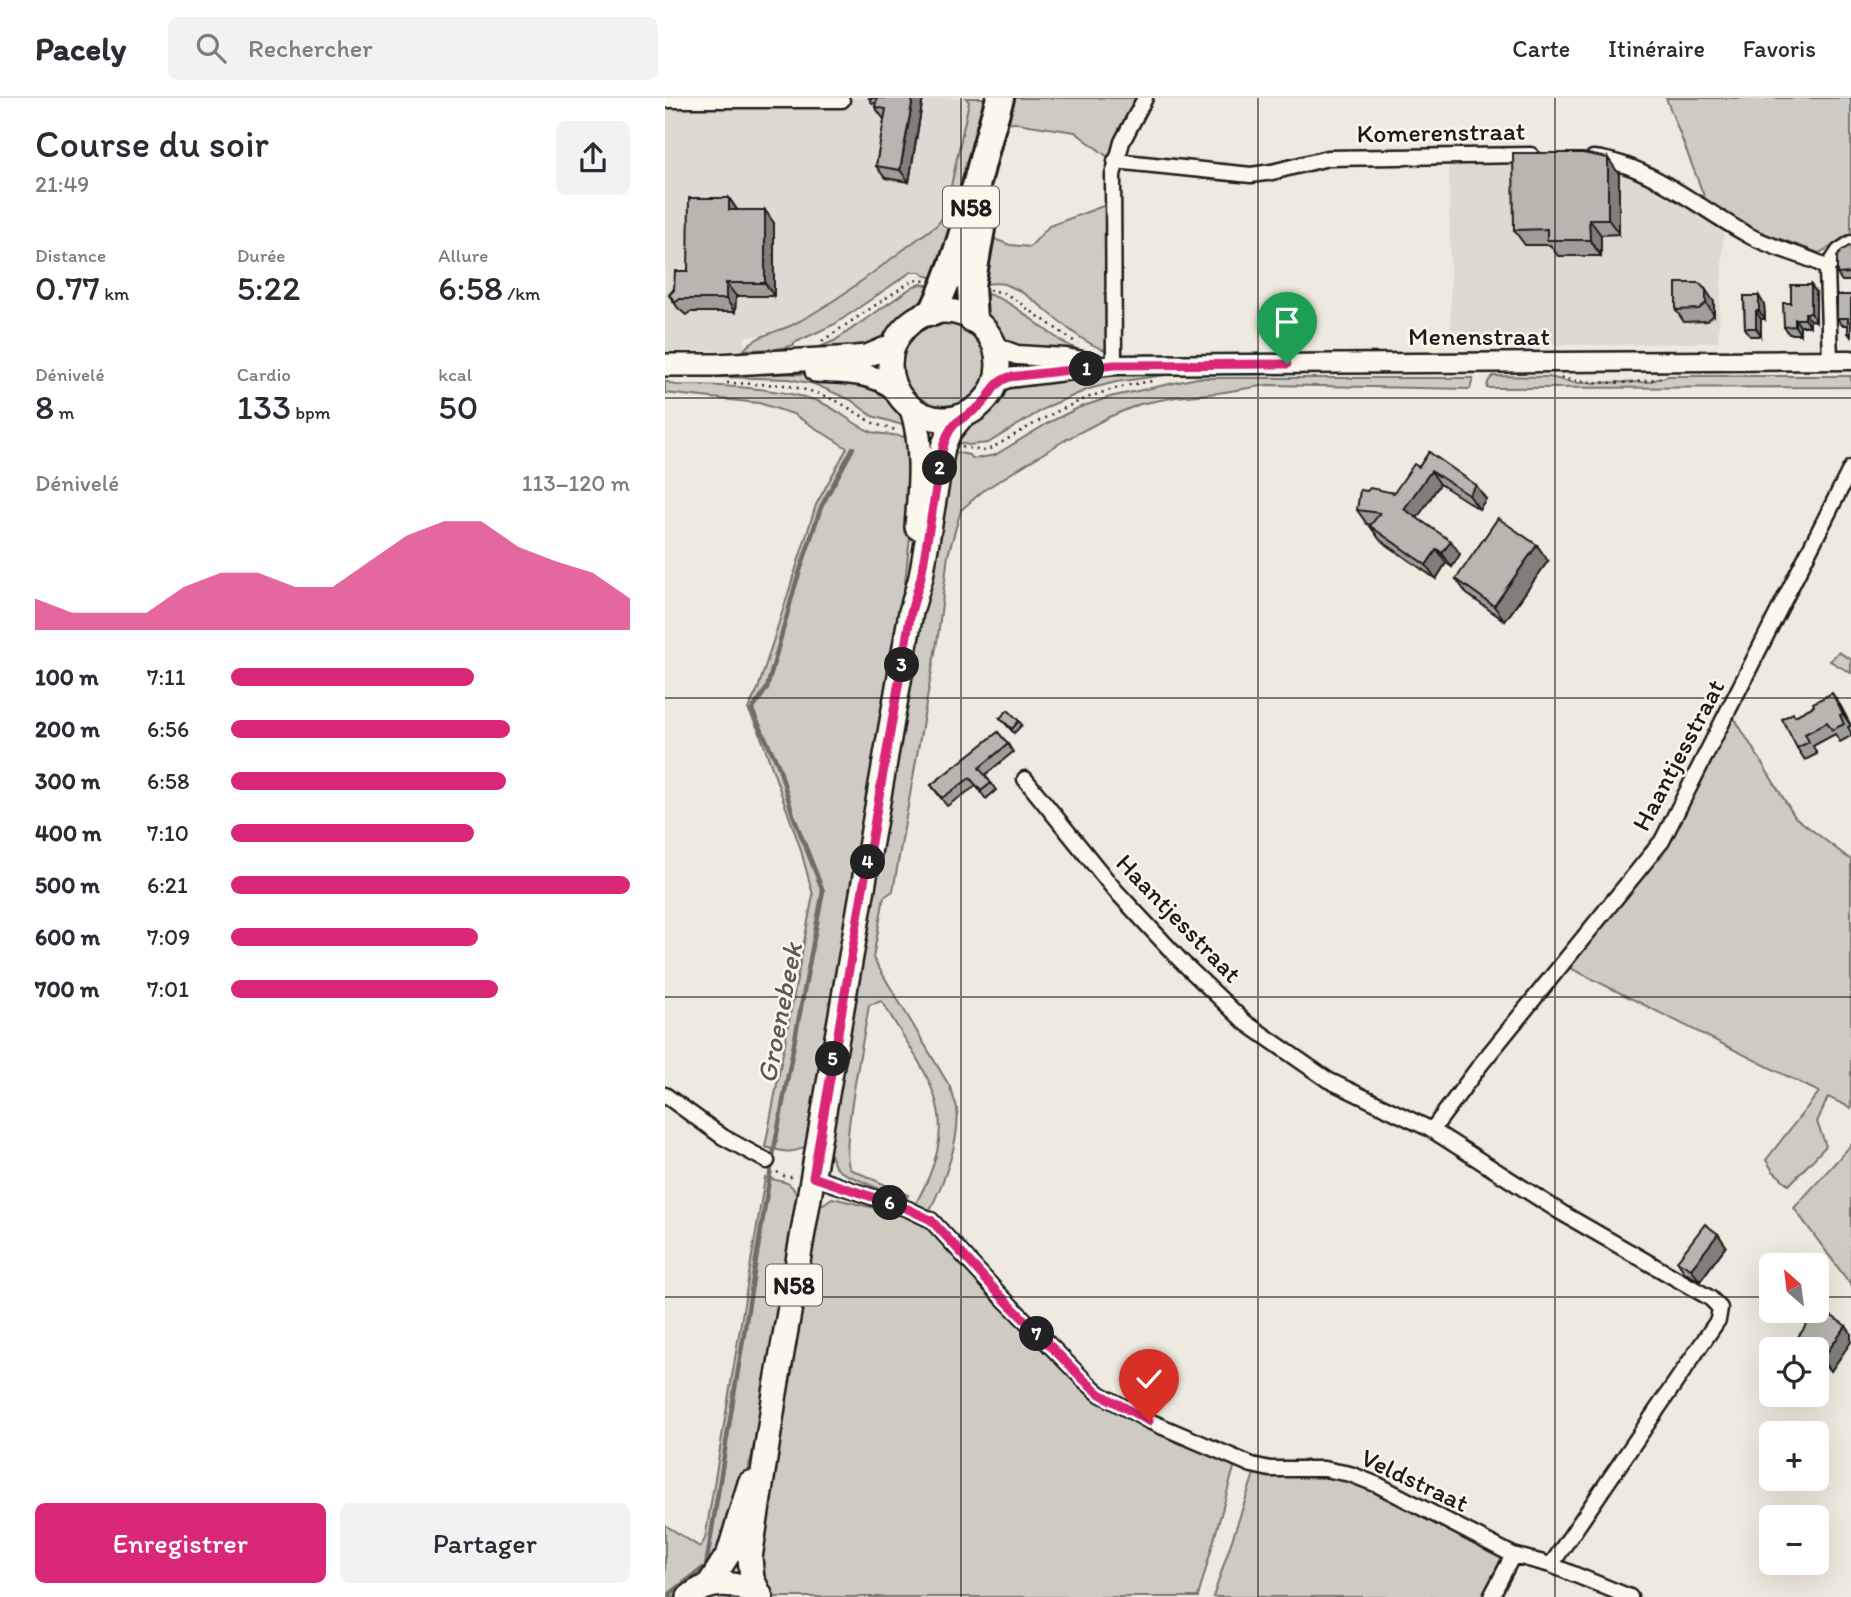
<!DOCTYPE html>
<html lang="fr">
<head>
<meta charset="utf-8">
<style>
  :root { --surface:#fff; --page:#f2f2f3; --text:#2b2b33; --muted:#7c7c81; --line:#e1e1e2; --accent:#db2777 }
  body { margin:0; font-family:Itim,sans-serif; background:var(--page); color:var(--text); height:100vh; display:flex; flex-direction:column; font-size:26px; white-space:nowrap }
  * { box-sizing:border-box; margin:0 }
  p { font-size:23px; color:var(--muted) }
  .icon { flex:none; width:38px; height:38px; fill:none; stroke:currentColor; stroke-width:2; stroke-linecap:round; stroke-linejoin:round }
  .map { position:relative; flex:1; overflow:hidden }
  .panel { display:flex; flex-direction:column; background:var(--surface); width:665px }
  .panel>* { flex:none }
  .needle { width:46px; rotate:332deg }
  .controls { position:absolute; left:1094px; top:1155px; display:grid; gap:14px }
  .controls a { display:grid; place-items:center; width:70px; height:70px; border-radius:10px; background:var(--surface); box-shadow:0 7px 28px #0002; font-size:35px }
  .pin { position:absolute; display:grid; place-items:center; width:60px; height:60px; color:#fff; margin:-72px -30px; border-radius:50% 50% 50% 0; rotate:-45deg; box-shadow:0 0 7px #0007 }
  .pin .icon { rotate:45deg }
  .km { position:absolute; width:35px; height:35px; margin:-18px; border-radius:50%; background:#222; color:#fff; font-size:19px; line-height:35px; text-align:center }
  .round { display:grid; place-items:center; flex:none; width:74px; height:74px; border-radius:10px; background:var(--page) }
  .headline { display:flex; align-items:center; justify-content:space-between; height:119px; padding:0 35px }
  h1 { font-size:38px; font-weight:600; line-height:52px }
  .stats { display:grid; grid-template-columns:repeat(3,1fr); gap:10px; height:119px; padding:7px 35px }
  .stats div { display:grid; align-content:center }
  .stats b { font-size:35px; font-weight:600 }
  .stats small { font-size:19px; font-weight:400 }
  .stats p { font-size:19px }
  .chart { height:196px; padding:14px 35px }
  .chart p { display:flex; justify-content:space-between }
  .chart svg { width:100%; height:126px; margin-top:7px; fill:var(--accent); opacity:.7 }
  .action { display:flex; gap:14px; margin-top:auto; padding:14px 35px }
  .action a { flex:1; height:80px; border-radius:10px; background:var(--accent); color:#fff; font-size:28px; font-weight:600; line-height:80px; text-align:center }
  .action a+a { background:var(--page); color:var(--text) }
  ul { padding:0 35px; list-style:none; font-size:23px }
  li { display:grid; grid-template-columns:112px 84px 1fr; align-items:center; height:52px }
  li i { height:18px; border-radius:9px; background:var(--accent) }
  header { display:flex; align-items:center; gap:42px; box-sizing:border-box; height:98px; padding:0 35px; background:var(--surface); border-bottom:2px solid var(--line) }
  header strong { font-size:33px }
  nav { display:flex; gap:38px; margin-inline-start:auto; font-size:24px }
  .search { width:490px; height:63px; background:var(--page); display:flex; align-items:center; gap:18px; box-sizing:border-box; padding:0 24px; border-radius:10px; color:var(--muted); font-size:26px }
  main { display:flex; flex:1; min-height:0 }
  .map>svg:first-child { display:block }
</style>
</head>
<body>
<header>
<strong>Pacely</strong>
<div class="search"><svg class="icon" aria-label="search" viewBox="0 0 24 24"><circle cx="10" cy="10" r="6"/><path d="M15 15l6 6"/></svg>Rechercher</div>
<nav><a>Carte</a><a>Itinéraire</a><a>Favoris</a></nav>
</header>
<main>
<section class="panel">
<div class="headline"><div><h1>Course du soir</h1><p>21:49</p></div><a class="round"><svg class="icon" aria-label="share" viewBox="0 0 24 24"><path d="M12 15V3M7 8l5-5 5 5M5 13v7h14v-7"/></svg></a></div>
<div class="stats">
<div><p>Distance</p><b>0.77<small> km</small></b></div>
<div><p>Durée</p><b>5:22</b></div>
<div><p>Allure</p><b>6:58<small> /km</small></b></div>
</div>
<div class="stats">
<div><p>Dénivelé</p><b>8<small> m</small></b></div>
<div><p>Cardio</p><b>133<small> bpm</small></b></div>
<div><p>kcal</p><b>50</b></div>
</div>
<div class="chart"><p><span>Dénivelé</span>113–120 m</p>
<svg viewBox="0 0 160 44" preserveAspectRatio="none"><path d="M0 44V33L10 38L20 38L30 38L40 29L50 24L60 24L70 29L80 29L90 20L100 11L110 6L120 6L130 15L140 20L150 24L160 33V44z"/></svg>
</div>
<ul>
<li><b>100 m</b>7:11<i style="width:61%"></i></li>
<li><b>200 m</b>6:56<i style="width:70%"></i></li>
<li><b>300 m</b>6:58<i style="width:69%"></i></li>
<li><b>400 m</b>7:10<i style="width:61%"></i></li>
<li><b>500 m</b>6:21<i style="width:100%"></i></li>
<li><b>600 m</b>7:09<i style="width:62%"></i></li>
<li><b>700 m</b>7:01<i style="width:67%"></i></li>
</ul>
<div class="action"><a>Enregistrer</a><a>Partager</a></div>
</section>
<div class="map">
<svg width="1186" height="1499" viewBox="0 0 1186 1499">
  <rect width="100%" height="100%" fill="#eeeadf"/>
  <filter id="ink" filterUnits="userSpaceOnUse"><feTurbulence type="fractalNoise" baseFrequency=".0143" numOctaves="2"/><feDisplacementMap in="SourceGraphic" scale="14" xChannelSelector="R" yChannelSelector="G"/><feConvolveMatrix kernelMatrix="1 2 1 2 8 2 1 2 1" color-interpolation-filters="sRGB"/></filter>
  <g filter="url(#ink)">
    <path fill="#dedad1" d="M0 0H301L304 4 280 116 271 127 170 201 127 227 102 237 80 238 79 252 0 254Z
      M848 62 965 73 1059 128 1053 244 945 247 786 246 784 65Z"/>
    <path fill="#ceccc2" stroke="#75746f" stroke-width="2" d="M301 0H326C315 68 293 132 270 196L261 206 236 223 223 239 208 250 183 255 99 260 146 253 169 243 249 188 256 186 267 188 269 180 258 177 256 174H246L170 226 129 245V247L112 251 79 252C89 238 109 235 125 228 176 203 225 160 272 127L280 116 304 4Z
      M348 0H474L443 59 410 34 344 24Z
      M1001 0H1186V139L1154 155 1090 132 1041 103Z
      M441 107 443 250 440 252C403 240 374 197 339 186 332 184 325 186 317 186V195C357 202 383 245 424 255V258L349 252 321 222 311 204 320 154H323L327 140 345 147 365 149 384 128Z
      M234 267a45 45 0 1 1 90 0a45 45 0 1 1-90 0Z
      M508 274V276L451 284 424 291 384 308 323 345 303 347 292 344 290 354 304 357 309 361 330 357 385 324 413 310 445 299 532 280H808L805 291 602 287 553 295 511 299 475 306 444 319 400 342 319 392 296 412 283 457 273 538 228 793 219 799 208 860 285 989C287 996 290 1003 292 1010 296 1042 278 1086 264 1114L251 1105C302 1014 262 981 217 903L204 907C200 936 174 1051 185 1071L243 1097 241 1103 176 1074 170 1069 163 1050 281 354 307 321 321 311 342 288 374 282Z
      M21 275C54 275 197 272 218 289 229 298 239 316 245 329V438L239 494 145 1037 141 1048C127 1057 116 1053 100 1049L148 797 135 749 94 633 83 611 93 591 151 407 182 350 128 316 94 305 0 295V283L10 287C54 287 115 289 155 304 174 312 190 328 207 334 218 337 228 336 239 339L241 328 207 318 186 302 149 286 124 281 20 278Z
      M828 278 884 279 910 285 983 284 1003 278H1186V289L822 290 823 284Z
      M1173 554 1186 561V575L1165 563Z
      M1068 618 1130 719 1186 762V1010L1163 999 1152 1024 1161 1048 1124 1087 1108 1073 1101 1062 1154 994 903 869 1010 735Z
      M1186 1047V1187L1129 1110Z
      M100 1080C118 1084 127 1081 133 1101L87 1357 56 1459 50 1470 11 1499H0V1427L35 1449 40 1441Z
      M167 1100 231 1115 263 1127 419 1288 570 1366 533 1499H103L91 1466 154 1109Z
      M590 1373 641 1375 678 1380 710 1391 838 1458 839 1464 821 1499H548Z"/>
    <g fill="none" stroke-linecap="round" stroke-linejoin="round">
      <path stroke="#6f6d69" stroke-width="4.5" d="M4 1499 6 1495 41 1468 110 1046 158 793 128 717 114 669 87 612 102 590 130 488 156 409 188 350"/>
      <defs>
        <path id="minor" d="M0 2H177
          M928 60C983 65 1035 111 1083 137 1105 149 1131 155 1154 165L1162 171
          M450 63 586 77 607 74 663 60 866 57
          M1165 262 1162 171 1174 153 1186 145
          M449 267 448 77 457 44 480 0
          M360 681 449 791 516 863 581 925 663 982 767 1032 897 1115 1045 1200 1055 1210 1053 1222 886 1467
          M0 997 58 1039 102 1063
          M767 1032 816 966 997 743 1186 370
          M148 1079 243 1111 266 1122 334 1196 419 1282 435 1296 484 1323 587 1367 605 1371H659L685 1376 713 1387 848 1457 886 1467 965 1499
          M826 1499 848 1457"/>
        <path id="tertiary" d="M330 249 352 257 401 260 429 265
          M330 285 343 280 449 267 1186 262"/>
        <path id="secondary" d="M0 267H52L190 259 202 258 228 247
          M151 273C179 275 208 273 230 291"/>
        <path id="primary" d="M225 267a54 54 0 1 1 108 0a54 54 0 1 1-108 0Z
          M247 311C259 348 255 391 252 429
          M43 1488 64 1455 85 1385
          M24 1499C43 1483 72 1481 91 1499
          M96 1499 87 1481 85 1460 110 1295 246 514 256 479 278 349 284 334 297 318"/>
        <path id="motorway" d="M268 214C301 146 313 71 335 0
          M308 221 306 188 318 119"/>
      </defs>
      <use href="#minor" stroke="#1c1c1c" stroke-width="19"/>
      <use href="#tertiary" stroke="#1c1c1c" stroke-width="23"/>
      <use href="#secondary" stroke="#1c1c1c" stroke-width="26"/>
      <use href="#primary" stroke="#1c1c1c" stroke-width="28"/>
      <use href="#motorway" stroke="#1c1c1c" stroke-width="32"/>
      <path stroke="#1c1c1c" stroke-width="2.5" stroke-dasharray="2 5" stroke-linecap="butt" d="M324 192 336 194 346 199 413 246
        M157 243 248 182 261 183
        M896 280C920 286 974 287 997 279
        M62 285 120 287 149 294 174 304 210 326 234 333
        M297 349 319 353 327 350C383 318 422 292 488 283
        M112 1074 121 1079H128"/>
      <use href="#minor" stroke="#fbf7ec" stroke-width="14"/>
      <use href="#tertiary" stroke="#fbf7ec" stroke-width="18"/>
      <use href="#secondary" stroke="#fbf7ec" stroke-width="21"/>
      <use href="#primary" stroke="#fbf7ec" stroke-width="23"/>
      <use href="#motorway" stroke="#fbf7ec" stroke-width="26"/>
    </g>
    <path fill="#9f9d96" stroke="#1c1c1c" stroke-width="2" d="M204 0H258L244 84 220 80 211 68 220 21 218 20 210 9 211 6 207 5Z
      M954 76V136L936 137V158H893L885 147H860L849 132Z
      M64 100 72 112 109 125V198H71L70 214H25L21 217 13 210 4 197 23 173Z
      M1186 148V183H1177L1172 176Z
      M1146 187 1151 194V223L1145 222V228H1135V236H1124L1119 229 1126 205Z
      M1186 197V239L1183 235V227H1177L1172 220Z
      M1079 198 1099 206 1100 221H1096V238H1085L1080 230Z
      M1049 204V217L1042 223 1019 224 1011 212Z
      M764 354 821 401 814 411 775 386 752 420 795 456 787 469 781 465 771 481 715 442 705 428 707 427 702 426 692 412 702 393 729 395 754 369Z
      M883 463 840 523 802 496 791 481Z
      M1175 607 1186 628 1183 629 1186 634V638L1175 644 1170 636 1148 648 1152 656 1140 662 1132 650 1130 618 1149 608Z
      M335 620 354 623 357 627 349 635Z
      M343 646 348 654 320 677 331 692 321 701 311 688 282 708 266 687Z
      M1053 1136 1061 1148 1035 1183 1020 1175 1012 1163Z
      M1181 1228 1166 1273 1152 1263V1251H1138L1131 1242Z"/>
    <path fill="#827f7a" stroke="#1c1c1c" stroke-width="2" d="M248 0H258L244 84 235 72Z
      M943 60 954 76V136L943 121Z
      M64 100 73 113 64 112Z
      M100 112 109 125V198L100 185Z
      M924 121 936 137V158L925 142Z
      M61 185 71 198 70 214 61 201Z
      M1146 187 1151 194V223L1146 215Z
      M1041 192 1049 204V217L1041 205Z
      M1094 198 1099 206 1100 221 1094 213Z
      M1091 213 1096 221V238L1091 230Z
      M1140 215 1145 222V228L1140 221Z
      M1130 221 1135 228V236L1130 228Z
      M766 373 775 386 749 425 739 411Z
      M811 387 821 401 814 411 804 397Z
      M786 443 795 456 787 469 777 455Z
      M872 447 883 463 840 523 829 508Z
      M772 451 781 465 771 481 761 467Z
      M1167 595 1175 607 1186 628 1178 616Z
      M1053 1136 1061 1148 1035 1183 1026 1171Z
      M1181 1228 1186 1235V1244L1166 1273 1157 1261Z"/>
    <path fill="#b9b6af" stroke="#1c1c1c" stroke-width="2" d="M212 0H248L235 72 211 68 221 11 210 9Z
      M848 55H918L943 60V121H924L925 142H882V131L849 132Z
      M24 100H64V112H100V185H61V201H15L11 204 4 197 9 192 10 173H23Z
      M1184 148H1186V175L1172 176V159L1176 153Z
      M1011 185H1034L1041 192V205L1034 211 1011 212Z
      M1126 187H1146V215H1140V221H1130V228L1119 229 1118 205H1126Z
      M1172 197H1186V235H1183V220H1172Z
      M1079 198H1094V213H1091V230H1080Z
      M764 354 811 387 804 397 766 373 739 411 786 443 777 455 772 451 761 467 705 428 715 415 692 412 695 392 702 393 705 390 729 395 749 366 754 369Z
      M833 420 872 447 829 508 791 481Z
      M1167 595 1178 616 1175 617 1179 626 1167 632 1162 624 1140 636 1144 644 1132 650 1117 621 1128 615 1130 618 1149 608 1148 605Z
      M343 612 354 623 347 631 335 620Z
      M333 634 343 646 314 670 326 685 316 693 305 680 277 700 266 687Z
      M1040 1126 1053 1136 1026 1171 1012 1163Z
      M1154 1209 1181 1228 1157 1261 1152 1257V1251H1144L1131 1242Z"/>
  </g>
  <g fill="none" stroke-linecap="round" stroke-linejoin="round" filter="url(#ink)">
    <defs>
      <path id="route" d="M484 1323 435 1296 419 1282 334 1196 266 1122 243 1111 148 1079 246 514 256 479 278 349C287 319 297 324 316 307 329 295 326 286 344 279L449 267 622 266"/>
    </defs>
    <use href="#route" stroke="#fff" stroke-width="14"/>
    <use href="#route" stroke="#db2777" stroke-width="9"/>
  </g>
  <path fill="none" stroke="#1c1c1c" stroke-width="2" stroke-opacity="0.55" d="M296 0V1499M593 0V1499M890 0V1499M0 300H1186M0 600H1186M0 899H1186M0 1199H1106M1152 1199H1186"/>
  <g text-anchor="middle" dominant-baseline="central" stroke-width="5" stroke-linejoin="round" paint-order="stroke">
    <g fill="#fbf7ec" stroke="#5f5e5a" stroke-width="2">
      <rect x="278" y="88.5" width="56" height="41" rx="5"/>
      <rect x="101" y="1166.5" width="56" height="41" rx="5"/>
    </g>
    <g font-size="24" font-weight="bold" fill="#1c1c1c">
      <text x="306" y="109">N58</text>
      <text x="129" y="1187">N58</text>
    </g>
    <g font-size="26" fill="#1c1c1c" stroke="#fbf7ec">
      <text transform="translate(776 34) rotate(-1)">Komerenstraat</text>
      <text x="814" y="238">Menenstraat</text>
      <text transform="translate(1013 657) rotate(-62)">Haantjesstraat</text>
      <text transform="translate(514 820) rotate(46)">Haantjesstraat</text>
      <text transform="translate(750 1382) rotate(25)">Veldstraat</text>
    </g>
    <g font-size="28" font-style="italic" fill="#5a5956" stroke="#fbf7ec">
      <text transform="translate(114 915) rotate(-79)">Groenebeek</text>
    </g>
  </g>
</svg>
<div class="controls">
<a><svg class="needle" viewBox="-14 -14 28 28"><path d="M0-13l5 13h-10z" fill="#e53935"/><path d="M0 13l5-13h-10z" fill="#7c7c81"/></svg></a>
<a><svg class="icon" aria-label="locate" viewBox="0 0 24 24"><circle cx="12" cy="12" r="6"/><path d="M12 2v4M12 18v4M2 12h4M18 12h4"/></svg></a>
<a>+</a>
<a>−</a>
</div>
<div class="pin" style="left:622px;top:266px;background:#1e9e55"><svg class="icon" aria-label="arrive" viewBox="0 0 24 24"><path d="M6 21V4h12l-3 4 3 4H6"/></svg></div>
<div class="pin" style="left:484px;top:1323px;background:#d93025"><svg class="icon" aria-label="check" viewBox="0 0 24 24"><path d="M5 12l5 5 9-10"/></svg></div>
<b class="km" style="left:422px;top:271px">1</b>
<b class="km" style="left:275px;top:370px">2</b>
<b class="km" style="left:237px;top:567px">3</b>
<b class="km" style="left:203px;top:764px">4</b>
<b class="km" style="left:168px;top:961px">5</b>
<b class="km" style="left:225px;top:1105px">6</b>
<b class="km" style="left:372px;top:1236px">7</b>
</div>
</main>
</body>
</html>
